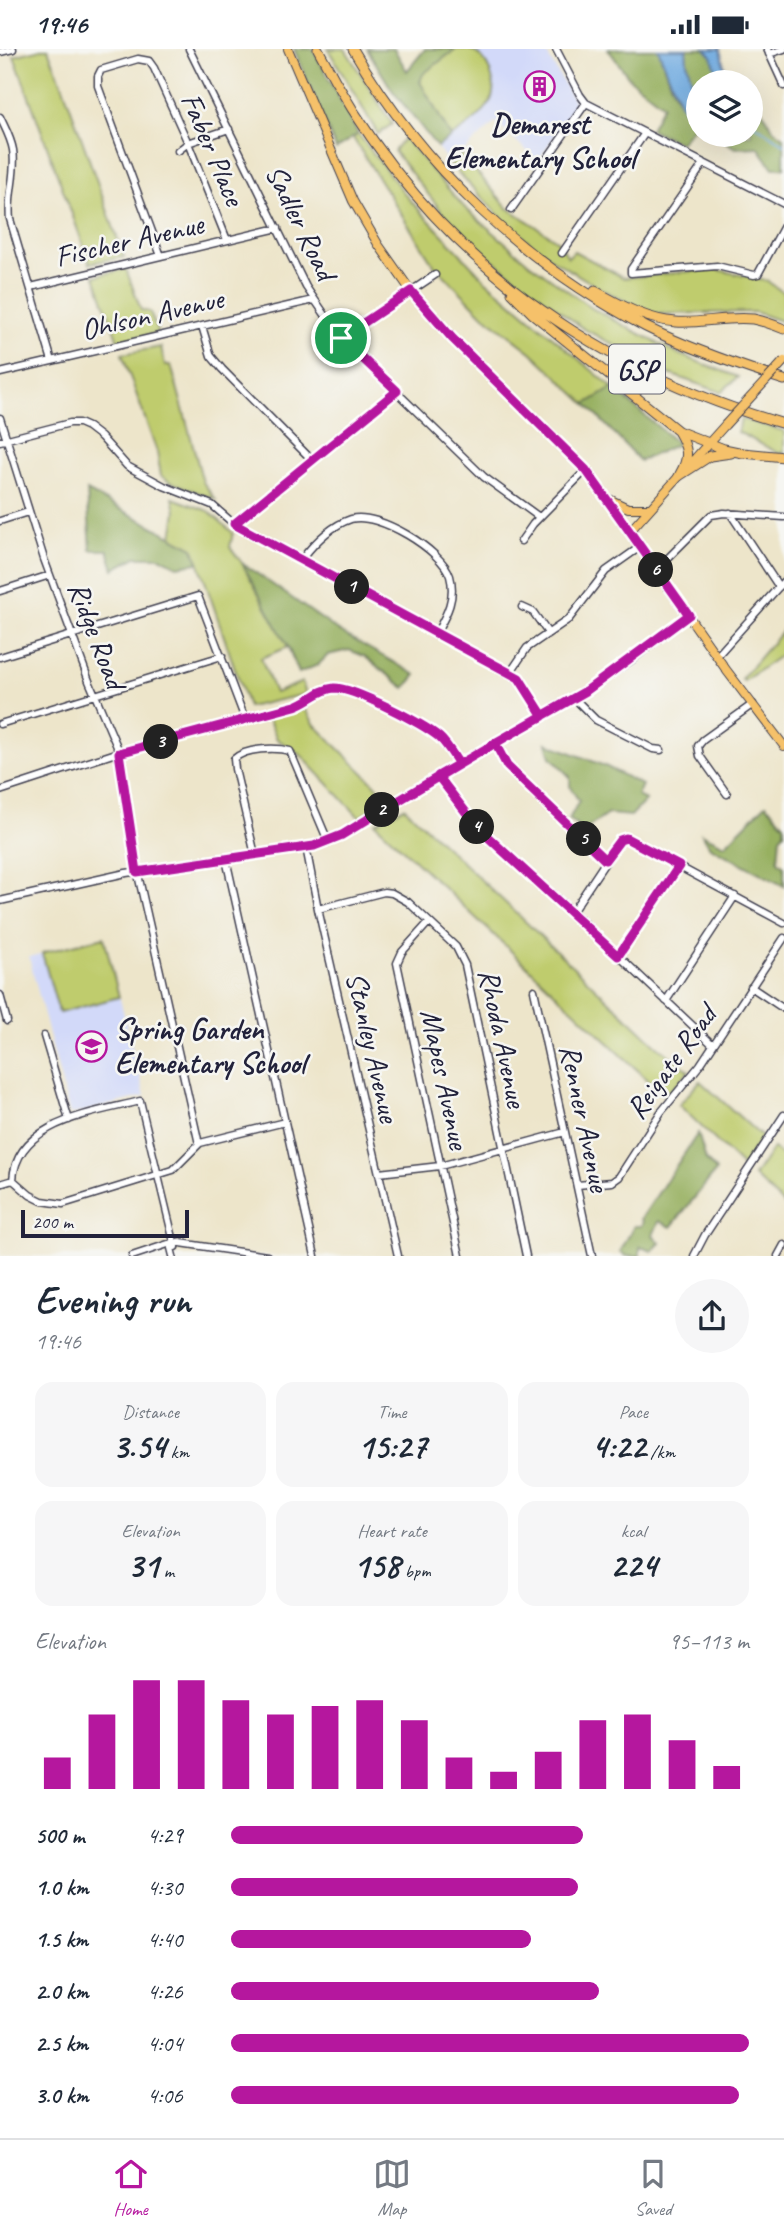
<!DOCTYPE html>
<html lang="en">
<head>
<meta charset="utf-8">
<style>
  :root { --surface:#fff; --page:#f6f6f7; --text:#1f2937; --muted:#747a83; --line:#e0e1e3; --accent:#b5179e }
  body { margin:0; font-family:Caveat,sans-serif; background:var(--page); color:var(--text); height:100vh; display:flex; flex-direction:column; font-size:26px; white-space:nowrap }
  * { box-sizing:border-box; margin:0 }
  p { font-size:23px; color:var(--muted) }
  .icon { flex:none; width:38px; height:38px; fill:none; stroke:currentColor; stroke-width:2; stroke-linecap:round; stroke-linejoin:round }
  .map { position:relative; height:1207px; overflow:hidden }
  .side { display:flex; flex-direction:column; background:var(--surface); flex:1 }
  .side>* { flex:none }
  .controls { position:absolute; left:686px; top:21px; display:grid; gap:14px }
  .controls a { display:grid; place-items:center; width:77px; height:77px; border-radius:50%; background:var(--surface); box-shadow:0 7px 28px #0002; font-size:35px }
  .scale { position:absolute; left:21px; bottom:18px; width:168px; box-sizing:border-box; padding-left:7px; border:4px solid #22223b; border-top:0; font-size:19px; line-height:24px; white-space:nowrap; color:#22223b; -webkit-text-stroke:5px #f6f6f2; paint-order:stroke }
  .pin { position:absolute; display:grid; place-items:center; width:60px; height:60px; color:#fff; margin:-30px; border:4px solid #fff; border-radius:50%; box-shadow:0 2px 7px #0007 }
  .km { position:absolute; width:35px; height:35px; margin:-18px; border-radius:50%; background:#222; color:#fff; font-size:19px; line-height:35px; text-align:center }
  .round { display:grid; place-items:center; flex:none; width:74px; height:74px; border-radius:37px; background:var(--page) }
  .head { display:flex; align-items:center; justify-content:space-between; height:119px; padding:0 35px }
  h1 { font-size:38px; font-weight:800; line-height:52px }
  .metrics { display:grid; grid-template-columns:repeat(3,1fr); gap:10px; height:119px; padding:7px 35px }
  .metrics div { display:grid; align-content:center; border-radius:18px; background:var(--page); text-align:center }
  .metrics b { font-size:35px; font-weight:800 }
  .metrics small { font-size:19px; font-weight:400 }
  .metrics p { font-size:19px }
  .chart { height:196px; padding:14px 35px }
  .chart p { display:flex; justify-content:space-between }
  .chart svg { width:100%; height:126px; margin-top:7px; stroke:var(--accent); stroke-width:6 }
  ul { padding:0 35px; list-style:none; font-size:23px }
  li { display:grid; grid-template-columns:112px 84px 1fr; align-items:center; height:52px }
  li i { height:18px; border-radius:9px; background:var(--accent) }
  .status { display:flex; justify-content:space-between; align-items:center; height:49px; padding:0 35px; background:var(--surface); direction:ltr }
  .status svg { height:19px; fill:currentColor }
  .dock { display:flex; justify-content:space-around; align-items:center; height:98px; border-top:2px solid var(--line); background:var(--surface); font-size:19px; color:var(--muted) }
  .dock a { display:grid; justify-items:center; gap:4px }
  .dock .current { color:var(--accent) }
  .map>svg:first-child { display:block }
</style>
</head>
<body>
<div class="status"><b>19:46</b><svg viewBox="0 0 49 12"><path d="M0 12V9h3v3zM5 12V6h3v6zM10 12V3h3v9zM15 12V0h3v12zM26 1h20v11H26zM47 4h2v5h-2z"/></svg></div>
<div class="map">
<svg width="784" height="1207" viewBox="0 0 784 1207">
  <rect width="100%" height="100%" fill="#f6f6f2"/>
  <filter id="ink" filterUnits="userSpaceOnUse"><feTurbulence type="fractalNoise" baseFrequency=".0143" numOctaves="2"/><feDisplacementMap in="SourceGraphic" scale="14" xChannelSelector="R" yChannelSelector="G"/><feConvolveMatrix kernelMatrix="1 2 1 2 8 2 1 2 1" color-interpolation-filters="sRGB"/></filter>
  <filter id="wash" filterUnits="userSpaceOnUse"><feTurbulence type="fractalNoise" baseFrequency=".00686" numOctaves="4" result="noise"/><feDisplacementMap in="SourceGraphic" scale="28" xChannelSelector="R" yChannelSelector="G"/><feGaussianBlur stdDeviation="1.57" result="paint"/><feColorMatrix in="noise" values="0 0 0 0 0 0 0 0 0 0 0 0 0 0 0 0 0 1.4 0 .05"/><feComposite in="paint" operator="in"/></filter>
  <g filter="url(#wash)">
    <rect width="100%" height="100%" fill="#ede5ca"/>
    <path fill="#d2d9f9" d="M425 0H544L576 55 538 112 496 73 450 115 392 41Z
      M104 888 145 1047 70 1066 29 908Z"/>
    <path fill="#bfcc6d" stroke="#707754" stroke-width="2" d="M41 0H48L61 32 124 208 90 214 14 7Z
      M328 0H345L392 75 378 85Z
      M456 0C460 0 464 0 467 0 489 6 500 37 489 55 479 70 465 79 451 88L420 34 422 25Z
      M358 85 409 150 485 231 613 339 586 355 531 303 483 266 433 215 353 89Z
      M404 89 464 158 529 214 593 260 678 305 738 328 721 343 669 325 584 280 485 205 451 174 394 102Z
      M461 105 508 159 558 192 568 208 574 202 624 229 714 220 767 232 784 244V273L755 263 652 265 603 241 553 211 509 177 450 115Z
      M126 220 141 261 150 263 158 284 118 292 95 227Z
      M161 298 165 317 171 316 203 433 215 450 171 433 161 427 157 403 122 305Z
      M741 370 784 382V404H778L738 383Z
      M173 449 209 462 233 484 230 498 242 514 288 598 261 609 275 644 302 633 306 645 248 658 194 500 172 488 176 462Z
      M784 580V604L744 632 741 630Z
      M305 660 315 676 390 750 359 768 301 706 277 690 267 667Z
      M404 758 656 996 689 1022 665 1047 375 774Z
      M104 888 119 948 59 964 42 904Z
      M700 1032 762 1088 743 1118 679 1056Z
      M773 1099 784 1109V1156L754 1127Z"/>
    <path fill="#97b060" stroke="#5c694e" stroke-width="2" d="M294 0H313L358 85 336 100Z
      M367 0H394L407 22 425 0H456L423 25 420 33 451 88 437 98 392 41Z
      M608 0H658C667 24 673 57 698 68V79L694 77 680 94 650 80 663 56 630 30Z
      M686 0H705L712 7 719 33H698V45C689 32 687 15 686 0Z
      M751 42 773 80 784 88V119H773L758 98 735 99 716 86H751Z
      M613 339 678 395 640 412 586 355Z
      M87 442 193 499 198 514 177 517 160 508H136L114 520 108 501H91Z
      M242 514 340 583 416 626 405 639 364 607 349 601 328 606 318 616 299 624 288 598Z
      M547 694 607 718 642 736 637 747 646 751 631 767 608 765 583 782 569 770 579 752 570 738V728L551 708Z
      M766 755 784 775V783L780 788 778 812 784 817V837L710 798 702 785 725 796Z
      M698 1084 706 1111 716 1122 671 1178 659 1172 653 1186 660 1194 652 1202 640 1198V1207H627L620 1203 634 1177H641L643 1173 641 1170Z"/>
    <path fill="#6faae0" stroke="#48668e" stroke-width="2" d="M658 0H686L687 14 694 40 698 45V68L684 61 680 54Z
      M705 0H720L728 33H719L712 7Z"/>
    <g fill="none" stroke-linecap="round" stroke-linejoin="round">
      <path stroke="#6faae0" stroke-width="2" d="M751 73 784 95"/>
    </g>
  </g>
  <g filter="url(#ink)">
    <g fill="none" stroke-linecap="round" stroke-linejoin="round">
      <defs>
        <path id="minor" d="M189 0 306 238 341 289 484 428 539 468
          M556 0 580 46 586 54 784 155
          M767 0 784 37
          M0 3 13 0
          M769 5 784 0
          M0 68C5 79 11 89 13 101 17 124 7 147 10 170L52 312
          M178 102 188 94 229 80
          M704 114 631 220V224L717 217 754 226 758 225 784 177
          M511 161 586 54
          M562 204 645 84
          M161 207 98 37V27L101 21 138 10 149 12 154 19 188 94 227 191
          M31 238 278 179
          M202 277 211 307 222 320 312 411
          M341 289 435 226
          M0 324 314 251
          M0 369 44 510 89 632 118 700 137 821 199 1095
          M0 392 70 374H79L88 378 101 388 127 417 164 437 212 456 234 475 519 629 543 667
          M730 464 779 538
          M0 472 28 463
          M234 475 397 342
          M521 492 533 475 586 421
          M301 511C314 494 330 477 351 470 377 462 442 501 450 527 456 548 447 565 437 583
          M656 521 711 466 724 464 784 468
          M0 542 50 526
          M522 558 533 563 548 584
          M717 607 784 532
          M0 608 198 547 245 670
          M510 624 527 599 569 570 606 522 640 498
          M574 649 596 671 653 700 661 701
          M0 675 222 607
          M495 694 507 717 605 811
          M437 727 478 779 583 873 713 996
          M0 742 116 704 305 654 320 643 333 639 367 647 438 687 459 715
          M727 745 700 707 698 697 703 691 753 655
          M306 798 318 860 398 1207
          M255 806 235 720 234 710C245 699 275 698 290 702L328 792
          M226 810 315 1207
          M0 852 126 824 314 797 342 786 437 727 586 642 633 610 689 566
          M318 860 384 843 392 844 408 853 456 898 465 916 526 1207
          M572 863 618 794 626 789 784 874
          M429 873 402 903 397 914 460 1207
          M618 907 679 817
          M751 938 784 960
          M534 941 592 1207
          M0 946 7 972
          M666 952 735 847
          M44 987 69 1071
          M379 1124 440 1117 565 1083
          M13 1131C16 1072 95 1064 140 1052L174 1193 175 1198 171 1199 173 1207
          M13 1131 30 1146 42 1152 63 1155 173 1121 200 1094 285 1073
          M0 1135 13 1131
          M577 1136 612 1133 619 1128 661 1063 700 1016 784 889
          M132 1207 174 1193 267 1207
          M694 1207 705 1186 784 1066
          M778 1207 784 1196"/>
        <path id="major" d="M288 0 353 152 378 195 411 242 452 289 586 421 727 622 784 697
          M609 450 628 459H649
          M630 482 725 376"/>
        <path id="highway" d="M318 0C418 194 576 315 784 375
          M353 0C422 118 524 215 646 278 690 300 737 316 784 331
          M595 242C621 256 646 271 676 273 701 275 727 267 753 270 763 272 774 276 784 280
          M512 244 533 265 678 382 724 400 743 404 784 408
          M678 382C688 399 690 408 680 425
          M679 427 710 407 731 404"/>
      </defs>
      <use href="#minor" stroke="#403f50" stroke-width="9"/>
      <use href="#major" stroke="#403f50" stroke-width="10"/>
      <use href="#highway" stroke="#403f50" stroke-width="11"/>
      <use href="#minor" stroke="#fff" stroke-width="6"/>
      <use href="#major" stroke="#f5c16b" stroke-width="8"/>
      <use href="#highway" stroke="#f5c16b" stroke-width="9"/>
      <defs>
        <path id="major-bridge" d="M725 376 784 312"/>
      </defs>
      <use href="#major-bridge" stroke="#403f50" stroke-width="10" stroke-linecap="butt"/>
      <use href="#major-bridge" stroke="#f5c16b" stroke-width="8"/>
    </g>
  </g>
  <g fill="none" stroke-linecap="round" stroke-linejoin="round" filter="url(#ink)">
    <defs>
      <path id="route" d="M341 289 397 342 234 475 519 629 543 667C475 705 409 745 342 786L314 797 137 823 119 704 295 657C308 653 320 640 334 639 355 639 423 675 439 688 447 695 453 706 459 715L438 727 478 779 618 907 679 817 626 789 620 791 605 811 507 717 495 694 586 642 689 566 586 421 452 289 411 242 341 289"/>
    </defs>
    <use href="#route" stroke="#fff" stroke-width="14"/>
    <use href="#route" stroke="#b5179e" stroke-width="9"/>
  </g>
  <defs>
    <symbol id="building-ring" viewBox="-11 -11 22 22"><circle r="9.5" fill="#f6f6f2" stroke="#b5179e" stroke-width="1.5"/><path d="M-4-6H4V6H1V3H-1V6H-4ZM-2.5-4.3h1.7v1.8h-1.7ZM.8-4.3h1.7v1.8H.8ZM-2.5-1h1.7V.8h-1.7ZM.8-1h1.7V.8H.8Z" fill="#b5179e"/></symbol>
    <symbol id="school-ring" viewBox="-11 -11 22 22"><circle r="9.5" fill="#f6f6f2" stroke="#b5179e" stroke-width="1.5"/><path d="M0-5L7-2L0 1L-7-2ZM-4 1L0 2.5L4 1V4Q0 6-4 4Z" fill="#b5179e"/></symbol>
  </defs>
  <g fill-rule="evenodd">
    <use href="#building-ring" x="522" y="20" width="35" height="35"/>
    <use href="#school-ring" x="74" y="980" width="35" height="35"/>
  </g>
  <g text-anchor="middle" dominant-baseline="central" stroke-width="5" stroke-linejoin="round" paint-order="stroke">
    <rect fill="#f6f6f2" stroke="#626272" stroke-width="2" x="609" y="295.5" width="56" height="49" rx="5"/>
    <g font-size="28" font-weight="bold" fill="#22223b">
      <text x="637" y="320">GSP</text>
    </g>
    <g font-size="30" font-weight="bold" fill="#22223b" stroke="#f6f6f2">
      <text x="540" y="75">Demarest<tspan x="540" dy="34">Elementary School</tspan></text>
      <text x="115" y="980" text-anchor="start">Spring Garden<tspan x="115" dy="34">Elementary School</tspan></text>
    </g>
    <g font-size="30" fill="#22223b" stroke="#f6f6f2">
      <text transform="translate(213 100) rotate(67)">Faber Place</text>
      <text transform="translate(301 173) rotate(64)">Sadler Road</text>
      <text transform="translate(129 191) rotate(-13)">Fischer Avenue</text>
      <text transform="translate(152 265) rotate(-13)">Ohlson Avenue</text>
      <text transform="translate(97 586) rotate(69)">Ridge Road</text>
      <text transform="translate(503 989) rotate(78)">Rhoda Avenue</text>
      <text transform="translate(373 998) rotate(77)">Stanley Avenue</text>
      <text transform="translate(671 1013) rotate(-54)">Reigate Road</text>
      <text transform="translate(445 1030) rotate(78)">Mapes Avenue</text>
      <text transform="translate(585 1069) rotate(78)">Renner Avenue</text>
    </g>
  </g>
</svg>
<div class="controls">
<a><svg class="icon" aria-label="layers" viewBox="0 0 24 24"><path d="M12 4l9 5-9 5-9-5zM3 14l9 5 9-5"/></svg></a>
</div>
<div class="scale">200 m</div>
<div class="pin" style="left:341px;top:289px;background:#1e9e55"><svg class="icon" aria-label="arrive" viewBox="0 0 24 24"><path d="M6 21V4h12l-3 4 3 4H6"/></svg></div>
<b class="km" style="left:352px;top:538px">1</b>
<b class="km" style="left:382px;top:761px">2</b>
<b class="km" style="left:161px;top:693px">3</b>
<b class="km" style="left:477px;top:778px">4</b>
<b class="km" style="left:584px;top:790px">5</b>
<b class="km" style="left:656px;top:521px">6</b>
</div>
<section class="side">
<div class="head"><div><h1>Evening run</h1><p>19:46</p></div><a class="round"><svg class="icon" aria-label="share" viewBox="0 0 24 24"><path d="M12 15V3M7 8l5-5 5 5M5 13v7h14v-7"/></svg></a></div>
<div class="metrics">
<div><p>Distance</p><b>3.54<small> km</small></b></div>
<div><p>Time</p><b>15:27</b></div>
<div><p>Pace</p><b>4:22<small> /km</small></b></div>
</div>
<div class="metrics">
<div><p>Elevation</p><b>31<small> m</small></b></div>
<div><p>Heart rate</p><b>158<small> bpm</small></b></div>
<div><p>kcal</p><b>224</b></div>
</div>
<div class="chart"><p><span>Elevation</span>95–113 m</p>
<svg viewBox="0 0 160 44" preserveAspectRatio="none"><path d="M5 44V33M15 44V18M25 44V6M35 44V6M45 44V13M55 44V18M65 44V15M75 44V13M85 44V20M95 44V33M105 44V38M115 44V31M125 44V20M135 44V18M145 44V27M155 44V36"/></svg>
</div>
<ul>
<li><b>500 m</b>4:29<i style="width:68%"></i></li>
<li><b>1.0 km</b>4:30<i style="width:67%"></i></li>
<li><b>1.5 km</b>4:40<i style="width:58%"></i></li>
<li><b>2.0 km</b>4:26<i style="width:71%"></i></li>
<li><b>2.5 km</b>4:04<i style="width:100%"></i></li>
<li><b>3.0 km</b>4:06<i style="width:98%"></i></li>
</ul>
</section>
<nav class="dock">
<a class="current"><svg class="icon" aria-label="home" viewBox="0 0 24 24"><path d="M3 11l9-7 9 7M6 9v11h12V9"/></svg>Home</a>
<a><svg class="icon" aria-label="map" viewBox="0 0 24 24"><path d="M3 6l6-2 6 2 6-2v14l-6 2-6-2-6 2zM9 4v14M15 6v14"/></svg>Map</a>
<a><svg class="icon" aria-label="saved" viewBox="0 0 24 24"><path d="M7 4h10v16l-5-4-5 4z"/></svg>Saved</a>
</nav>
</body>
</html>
